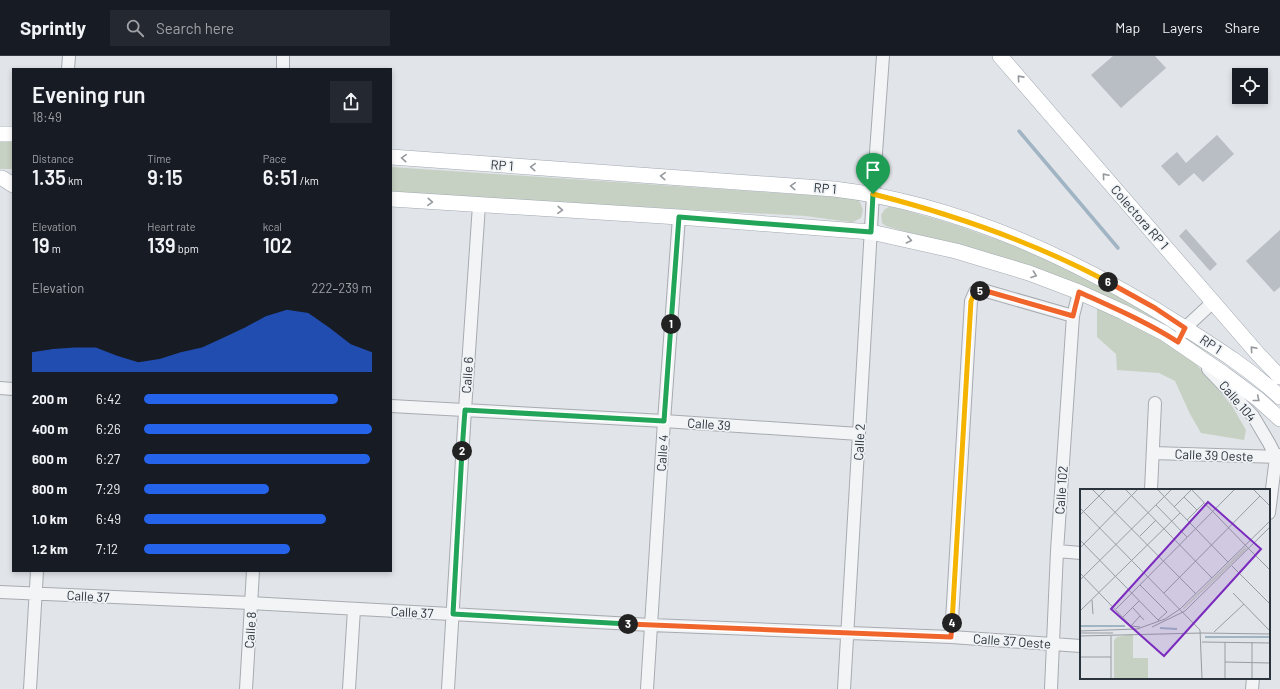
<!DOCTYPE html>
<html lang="en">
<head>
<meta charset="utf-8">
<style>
  :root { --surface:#171b24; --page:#242831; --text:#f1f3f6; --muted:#9ea1a6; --line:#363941; --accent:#2563eb }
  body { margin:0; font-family:Barlow,sans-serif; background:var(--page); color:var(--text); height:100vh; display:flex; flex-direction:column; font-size:15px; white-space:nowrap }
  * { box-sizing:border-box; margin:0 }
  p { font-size:13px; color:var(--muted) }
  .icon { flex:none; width:22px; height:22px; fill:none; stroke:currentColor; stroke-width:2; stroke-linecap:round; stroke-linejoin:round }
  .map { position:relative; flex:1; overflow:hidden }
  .panel { position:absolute; left:12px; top:12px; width:380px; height:504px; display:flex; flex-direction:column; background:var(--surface); border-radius:0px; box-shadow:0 2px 6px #0003 }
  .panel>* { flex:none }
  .tools { position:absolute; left:1232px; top:12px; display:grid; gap:8px }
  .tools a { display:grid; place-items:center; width:36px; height:36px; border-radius:0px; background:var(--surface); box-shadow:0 2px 6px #0003; font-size:20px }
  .pin { position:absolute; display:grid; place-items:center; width:34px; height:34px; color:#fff; margin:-41px -17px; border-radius:50% 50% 50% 0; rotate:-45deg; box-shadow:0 0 4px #0007 }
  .pin .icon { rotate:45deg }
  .km { position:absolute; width:20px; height:20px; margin:-10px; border-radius:50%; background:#222; color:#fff; font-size:11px; line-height:20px; text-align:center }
  .round { display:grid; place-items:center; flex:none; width:42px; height:42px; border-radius:0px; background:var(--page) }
  .overview { display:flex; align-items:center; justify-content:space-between; height:68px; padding:0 20px }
  h1 { font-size:22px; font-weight:600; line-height:30px }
  .stats { display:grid; grid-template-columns:repeat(3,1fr); gap:6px; height:68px; padding:4px 20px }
  .stats div { display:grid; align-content:center }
  .stats b { font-size:20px; font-weight:600 }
  .stats small { font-size:11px; font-weight:400 }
  .stats p { font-size:11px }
  .chart { height:112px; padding:8px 20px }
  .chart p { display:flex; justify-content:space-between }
  .chart svg { width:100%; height:72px; margin-top:4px; fill:var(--accent); opacity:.7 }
  ul { padding:0 20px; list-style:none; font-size:13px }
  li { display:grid; grid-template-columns:64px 48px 1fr; align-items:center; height:30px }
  li i { height:10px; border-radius:5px; background:var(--accent) }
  header { display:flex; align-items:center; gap:24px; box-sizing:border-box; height:56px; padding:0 20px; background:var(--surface); border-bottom:1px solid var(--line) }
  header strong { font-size:19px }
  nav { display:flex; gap:22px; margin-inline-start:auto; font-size:14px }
  .search { width:280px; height:36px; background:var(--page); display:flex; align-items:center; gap:10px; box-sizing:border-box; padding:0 14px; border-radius:0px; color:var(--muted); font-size:15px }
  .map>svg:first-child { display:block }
</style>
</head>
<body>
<header>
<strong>Sprintly</strong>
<div class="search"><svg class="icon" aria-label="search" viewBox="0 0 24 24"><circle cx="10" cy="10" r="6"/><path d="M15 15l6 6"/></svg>Search here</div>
<nav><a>Map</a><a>Layers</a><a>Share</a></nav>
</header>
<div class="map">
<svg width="1280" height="633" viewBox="0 0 1280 633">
  <rect width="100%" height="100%" fill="#e1e4e8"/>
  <path fill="#c7d1c3" d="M0 86H13V113H0Z
    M391 111 853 142 860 146 863 154 861 162 853 166H849L806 160 391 137Z
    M889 151H893L953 168 1035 197 1092 224 1156 261 1185 280 1220 306 1255 337 1216 310 997 202 886 170 882 167 881 159 885 153Z
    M1097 247 1163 284 1196 308 1232 350 1246 374 1244 384 1201 377 1190 358 1175 325 1159 317 1117 314 1116 298 1097 281Z"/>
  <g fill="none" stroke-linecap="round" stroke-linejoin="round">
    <path stroke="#a0b4c4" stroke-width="3.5" d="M1019 75 1118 192"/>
  </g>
  <path fill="#b8bec4" d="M1113 0H1155L1166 12 1121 52 1091 19Z
    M1217 79 1234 98 1203 126 1194 117 1179 130 1161 110 1177 96 1186 107Z
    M1186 173 1217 208 1210 215 1179 180Z
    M1280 174V231L1274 236 1246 205Z"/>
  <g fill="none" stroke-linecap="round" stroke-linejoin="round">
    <defs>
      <path id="minor" d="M68 13 69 0
        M283 13V0
        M1181 279 1185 272 1213 246
        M1208 313 1253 360 1269 387 1276 401 1269 457
        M0 332 13 333
        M391 350 664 365 859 378
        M1153 397 1276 401 1280 399
        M1151 434 1155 347
        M1057 495 1081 497
        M0 536 251 547 651 569 951 581 1081 590
        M951 581 971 245 975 236 986 235 1073 260
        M30 633 37 515
        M246 633 253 515
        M349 633 354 553
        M448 633 465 354 479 149
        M647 633 664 365 679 161
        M844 633 873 138 883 0
        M1051 633 1057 495 1073 260 1079 236
        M1252 633 1253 622"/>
      <path id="major" d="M1000 0 1258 298 1280 321
        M0 78H13
        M391 101 834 133C959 148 1079 204 1185 272 1218 293 1251 314 1280 341
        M2 122 13 129
        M391 143 679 161 871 176 956 195 1029 217 1079 236 1123 256 1164 277 1224 318 1258 343 1280 363"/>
    </defs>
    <use href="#minor" stroke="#a7abb1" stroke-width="14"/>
    <use href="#major" stroke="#a1a9b2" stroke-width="16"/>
    <use href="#minor" stroke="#f3f4f6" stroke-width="12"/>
    <use href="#major" stroke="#fff" stroke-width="15"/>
  </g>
  <defs><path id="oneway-chevron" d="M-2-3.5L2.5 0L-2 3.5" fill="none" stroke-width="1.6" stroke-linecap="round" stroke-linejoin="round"/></defs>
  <g stroke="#95999e">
    <use href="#oneway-chevron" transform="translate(1020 22) rotate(-132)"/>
    <use href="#oneway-chevron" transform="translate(404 102) rotate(-176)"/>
    <use href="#oneway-chevron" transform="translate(533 111) rotate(-176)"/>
    <use href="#oneway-chevron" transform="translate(663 120) rotate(-176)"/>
    <use href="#oneway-chevron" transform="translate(1105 120) rotate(-131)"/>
    <use href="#oneway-chevron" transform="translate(793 130) rotate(-176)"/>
    <use href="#oneway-chevron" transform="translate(430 146) rotate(4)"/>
    <use href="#oneway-chevron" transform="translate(560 154) rotate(3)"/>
    <use href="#oneway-chevron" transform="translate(909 184) rotate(13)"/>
    <use href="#oneway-chevron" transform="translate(1034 219) rotate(20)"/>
    <use href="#oneway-chevron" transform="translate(1253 293) rotate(-131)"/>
    <use href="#oneway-chevron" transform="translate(1257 343) rotate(39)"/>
  </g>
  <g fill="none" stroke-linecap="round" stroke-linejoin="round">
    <defs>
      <path id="split-1" d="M671 268 679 161 871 176 873 138"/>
      <path id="split-2" d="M462 395 465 354 664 365 671 268"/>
      <path id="split-3" d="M462 395 453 558 628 568"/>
      <path id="split-4" d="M628 568 951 581 952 567"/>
      <path id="split-5" d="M952 567 971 245 975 236 980 235"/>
      <path id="split-6" d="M980 235H986L1073 260 1079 236C1112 251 1147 266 1178 286L1185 272 1155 252 1108 226"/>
      <path id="split-7" d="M873 138C955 159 1034 186 1108 226"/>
    </defs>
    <use href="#split-1" stroke="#fff" stroke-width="8"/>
    <use href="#split-2" stroke="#fff" stroke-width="8"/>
    <use href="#split-3" stroke="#fff" stroke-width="8"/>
    <use href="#split-4" stroke="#fff" stroke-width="8"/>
    <use href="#split-5" stroke="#fff" stroke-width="8"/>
    <use href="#split-6" stroke="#fff" stroke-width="8"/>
    <use href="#split-7" stroke="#fff" stroke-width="8"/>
    <use href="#split-1" stroke="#22a559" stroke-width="5"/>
    <use href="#split-2" stroke="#22a559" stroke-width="5"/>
    <use href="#split-3" stroke="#22a559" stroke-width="5"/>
    <use href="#split-4" stroke="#f0652b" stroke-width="5"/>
    <use href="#split-5" stroke="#f5b400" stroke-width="5"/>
    <use href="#split-6" stroke="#f0652b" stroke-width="5"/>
    <use href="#split-7" stroke="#f5b400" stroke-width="5"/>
  </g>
  <g text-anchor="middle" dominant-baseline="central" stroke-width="3.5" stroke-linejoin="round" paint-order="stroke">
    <g font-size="13" fill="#2b333d" stroke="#f0f3f5">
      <text transform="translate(502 109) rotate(4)">RP 1</text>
      <text transform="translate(825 132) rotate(5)">RP 1</text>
      <text transform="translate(1140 161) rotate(49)">Colectora RP 1</text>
      <text transform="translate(1211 288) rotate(33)">RP 1</text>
      <text transform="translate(467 319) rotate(-86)">Calle 6</text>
      <text transform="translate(1238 345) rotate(49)">Calle 104</text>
      <text transform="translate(709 368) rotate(4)">Calle 39</text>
      <text transform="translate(859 386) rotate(-87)">Calle 2</text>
      <text transform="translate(662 397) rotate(-86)">Calle 4</text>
      <text transform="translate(1214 399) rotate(2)">Calle 39 Oeste</text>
      <text transform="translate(1061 434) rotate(-86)">Calle 102</text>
      <text transform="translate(88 540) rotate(3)">Calle 37</text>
      <text transform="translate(412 556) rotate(3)">Calle 37</text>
      <text transform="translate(250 574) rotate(-86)">Calle 8</text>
      <text transform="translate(1012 585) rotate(4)">Calle 37 Oeste</text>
    </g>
  </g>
  <g transform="translate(1080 433)">
    <rect width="190" height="190" fill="#e1e4e8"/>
    <path d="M165 58 167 60 103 121V119ZM53 145V169H68V190H34V151L37 148Z" fill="#c7d1c3"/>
    <path fill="none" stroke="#a0b4c4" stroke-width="2" d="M0 137H45M80 139 97 140M125 148H190"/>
    <path fill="none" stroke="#989da4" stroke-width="1" d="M12 0 116 105M45 0 132 89M77 0 148 73M111 0 169 60M173 0 190 17M104 8 117 21M76 16 107 48M94 18 111 1M0 19 120 141 122 190M0 26 26 0M107 31 124 14M60 47 76 31M0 51 79 132M0 59 58 0M168 59 190 81M152 77 190 115M0 84 51 137 60 138M0 91 92 0M60 96 87 123 78 131M84 104 180 7M153 104 190 142M12 111 13 125M53 119 64 131M36 120 155 0M0 122 100 24M43 128 59 112M50 138 60 127M72 138 105 122 190 38M0 142 57 140 85 130 100 120 190 32M134 143 164 115M0 144H33M122 144 190 145M0 147 122 144M122 153 190 154M0 168H31M145 173 190 174M31 190V147M145 190V153M172 190V153"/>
    <path fill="#7b2cbf" fill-opacity="0.15" stroke="#7b2cbf" stroke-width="2" d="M128 13 181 60 84 167 31 120Z"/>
    <rect width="190" height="190" fill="none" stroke="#2b333d" stroke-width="2"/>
  </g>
</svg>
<div class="tools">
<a><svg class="icon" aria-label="locate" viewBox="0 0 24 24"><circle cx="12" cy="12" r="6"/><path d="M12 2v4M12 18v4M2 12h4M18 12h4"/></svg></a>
</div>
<div class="pin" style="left:873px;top:138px;background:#1e9e55"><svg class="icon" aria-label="arrive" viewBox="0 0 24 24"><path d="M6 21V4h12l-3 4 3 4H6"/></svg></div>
<b class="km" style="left:671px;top:268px">1</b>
<b class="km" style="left:462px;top:395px">2</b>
<b class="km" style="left:628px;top:568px">3</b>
<b class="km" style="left:952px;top:567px">4</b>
<b class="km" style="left:980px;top:235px">5</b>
<b class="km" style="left:1108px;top:226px">6</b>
<section class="panel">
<div class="overview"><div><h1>Evening run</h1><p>18:49</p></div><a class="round"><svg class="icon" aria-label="share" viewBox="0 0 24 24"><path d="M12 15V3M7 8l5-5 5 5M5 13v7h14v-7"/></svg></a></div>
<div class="stats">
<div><p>Distance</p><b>1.35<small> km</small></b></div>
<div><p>Time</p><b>9:15</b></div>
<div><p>Pace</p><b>6:51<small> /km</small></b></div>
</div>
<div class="stats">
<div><p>Elevation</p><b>19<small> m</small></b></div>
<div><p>Heart rate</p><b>139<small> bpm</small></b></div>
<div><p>kcal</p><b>102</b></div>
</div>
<div class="chart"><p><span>Elevation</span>222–239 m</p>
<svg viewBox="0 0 160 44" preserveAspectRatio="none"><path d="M0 44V32L10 30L20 29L30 29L40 34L50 38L60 36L70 32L80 29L90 23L100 17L110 10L120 6L130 8L140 17L150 27L160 32V44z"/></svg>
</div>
<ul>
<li><b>200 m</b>6:42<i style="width:85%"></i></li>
<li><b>400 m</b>6:26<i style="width:100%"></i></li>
<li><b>600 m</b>6:27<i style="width:99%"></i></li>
<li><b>800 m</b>7:29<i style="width:55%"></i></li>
<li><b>1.0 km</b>6:49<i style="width:80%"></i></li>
<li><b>1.2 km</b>7:12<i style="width:64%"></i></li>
</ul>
</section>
</div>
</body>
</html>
